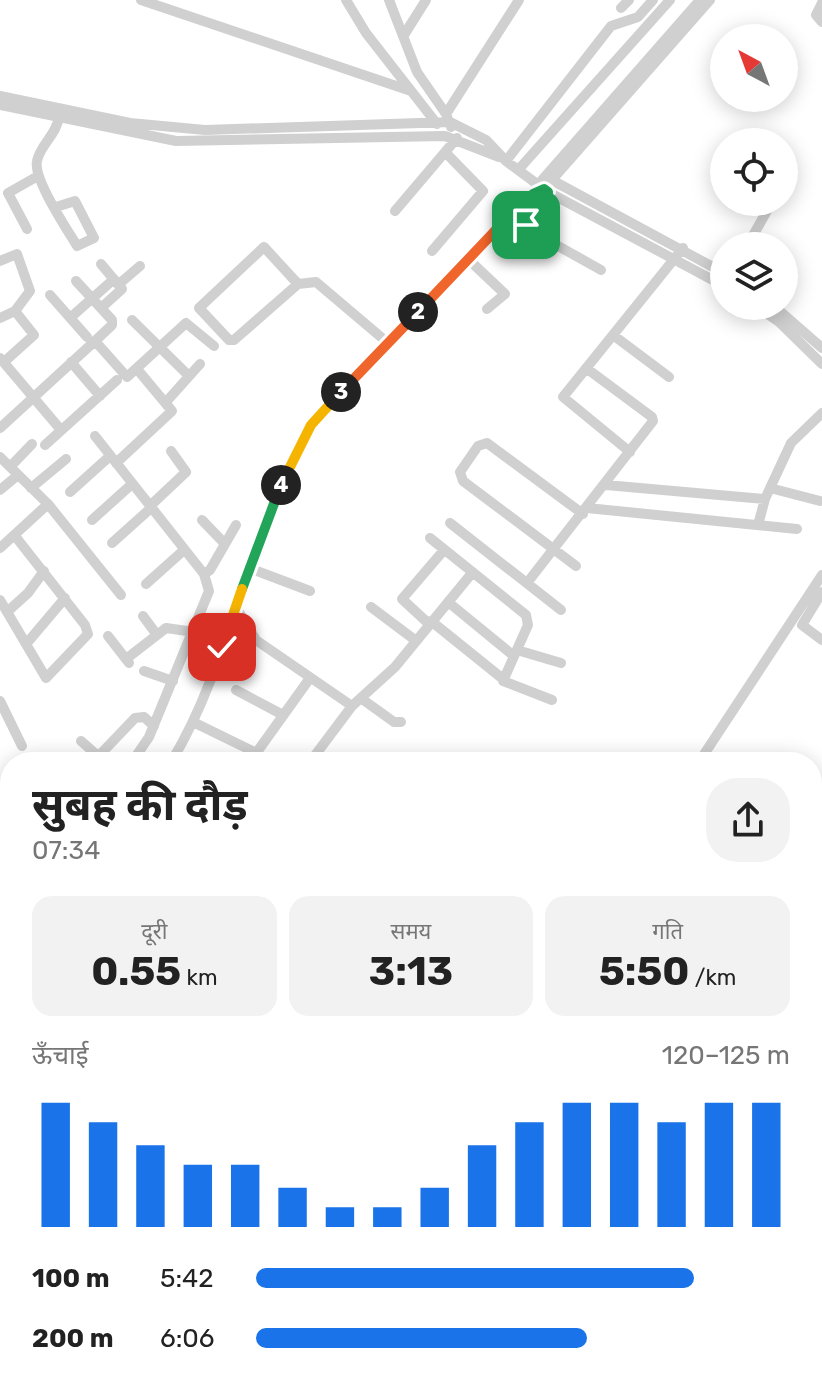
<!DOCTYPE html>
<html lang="hi">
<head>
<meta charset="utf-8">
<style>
  :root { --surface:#fff; --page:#f2f2f2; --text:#222; --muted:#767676; --accent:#1a73e8 }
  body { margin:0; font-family:Rubik,"Noto Sans Devanagari",sans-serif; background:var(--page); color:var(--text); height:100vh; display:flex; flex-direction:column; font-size:30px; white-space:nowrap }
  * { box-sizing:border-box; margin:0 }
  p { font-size:26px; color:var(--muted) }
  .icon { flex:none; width:44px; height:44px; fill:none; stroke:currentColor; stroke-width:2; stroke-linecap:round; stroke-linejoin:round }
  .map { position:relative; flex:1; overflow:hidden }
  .details { position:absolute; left:0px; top:752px; width:822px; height:632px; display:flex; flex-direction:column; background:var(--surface); border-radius:32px 32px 0 0; box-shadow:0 4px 20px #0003 }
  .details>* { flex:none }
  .needle { width:52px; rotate:319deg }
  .tools { position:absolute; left:710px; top:24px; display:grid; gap:16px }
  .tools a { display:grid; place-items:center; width:88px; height:88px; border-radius:50%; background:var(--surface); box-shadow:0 4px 20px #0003; font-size:40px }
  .pin { position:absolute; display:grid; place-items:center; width:68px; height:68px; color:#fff; margin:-34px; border-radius:16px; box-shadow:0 4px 12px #0006 }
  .km { position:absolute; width:40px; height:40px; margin:-20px; border-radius:50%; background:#222; color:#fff; font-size:22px; line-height:40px; text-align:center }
  .round { display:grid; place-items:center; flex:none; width:84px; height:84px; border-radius:32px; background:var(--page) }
  .overview { display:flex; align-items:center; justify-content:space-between; height:136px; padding:0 32px }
  h1 { font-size:44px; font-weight:700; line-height:60px }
  .stats { display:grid; grid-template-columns:repeat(3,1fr); gap:12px; height:136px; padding:8px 32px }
  .stats div { display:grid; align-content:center; border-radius:20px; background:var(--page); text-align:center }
  .stats b { font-size:40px; font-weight:700 }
  .stats small { font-size:22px; font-weight:400 }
  .stats p { font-size:22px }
  .chart { height:224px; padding:16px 32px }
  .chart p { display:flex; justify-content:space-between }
  .chart svg { width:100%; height:144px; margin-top:8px; stroke:var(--accent); stroke-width:6 }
  ul { padding:0 32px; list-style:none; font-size:26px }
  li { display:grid; grid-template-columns:128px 96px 1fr; align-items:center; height:60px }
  li i { height:20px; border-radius:10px; background:var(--accent) }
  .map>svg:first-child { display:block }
</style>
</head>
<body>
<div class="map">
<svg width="822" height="1384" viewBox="0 0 822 1384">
  <rect width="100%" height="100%" fill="#fff"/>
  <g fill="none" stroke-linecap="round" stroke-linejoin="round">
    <path stroke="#d0d0d0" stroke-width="10" d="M141 0 411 91
      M346 0 366 33 437 124
      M389 0 417 72 446 114
      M822 3 816 15 822 22
      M621 8 629 0
      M404 35 426 0
      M0 96 130 123 205 130 450 122 486 140 506 161 548 192 724 286
      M0 105 176 141 445 136 499 157
      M451 127 446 114 519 0
      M506 161 611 26 638 17 653 0
      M519 169 670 0
      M548 178 724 273
      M784 180 786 176
      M535 188 700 0
      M548 192 534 208 526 228 601 270
      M56 207 75 201 94 238 77 246C67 229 33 179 37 161 40 145 57 134 59 117
      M395 211 457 138
      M27 229 8 193 38 176
      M747 246 772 202
      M432 251 483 191 445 152
      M468 259 505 294 487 309
      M0 261 17 254 30 291 15 311 0 318
      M101 264 122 289 101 308
      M76 281 112 320V325L95 341
      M119 284 140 266
      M298 284 234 340H229L199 308 264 247 298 284 316 282 388 343
      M50 295 87 337
      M756 306 779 322 822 364
      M774 306 822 348
      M70 318 114 279
      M132 320 189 376
      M613 335 669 377
      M0 358 61 430
      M4 362 34 335 15 311
      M71 362 100 396
      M166 402 200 364
      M0 428 95 341 127 377 186 323 214 346
      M95 436 204 574 209 591 149 737 132 762
      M45 445 117 380
      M630 452 563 397 683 248
      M0 457 48 504 121 595
      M116 463 172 411 137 369
      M10 467 32 444
      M606 485 765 499 791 443 822 413
      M31 488 66 459
      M770 488 820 501
      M0 490 18 475
      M70 492 110 456
      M150 506 186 472 171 451
      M587 508 797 529
      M92 520 132 484
      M202 520 225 544
      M450 523 561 610
      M758 525 765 499
      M430 538 526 615 528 625 503 681 552 700
      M112 543 151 508
      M0 548 48 504
      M576 566 463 481 460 472 478 446 487 443 583 514
      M249 568 310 591
      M204 574 210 570 236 525
      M527 583 653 421 652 417 586 368
      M146 584 184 550
      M822 592 802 625 822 640
      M0 600 46 678 88 634 85 625 15 536
      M448 602 514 656
      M236 607 256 640 352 706
      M371 607 415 640
      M7 612 28 593 44 571
      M143 616 157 635
      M431 621 503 679
      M429 624 402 599 444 550
      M108 636 129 663
      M27 643 65 598
      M517 650 561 663
      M126 659 166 628 194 632
      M144 671 173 681
      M236 690 283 715
      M362 699 394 722H401
      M0 701 22 746
      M193 722 275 762
      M81 741 98 756
      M257 752 310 678
      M93 762 135 718 144 717 154 726
      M171 762C235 658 245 529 310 426 330 395 364 369 389 342 437 292 484 242 533 194L544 189 710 0
      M310 762 352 706 395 667 472 573
      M699 762 822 575
      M812 797 822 805
      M812 860 822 869
      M7 862 10 859
      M0 892 10 900
      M0 909 10 917
      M812 924 822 918
      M0 958 10 947
      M812 980 822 985
      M812 1019 822 1014
      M812 1066 816 1072
      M812 1089 822 1104
      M0 1092 10 1086
      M814 1115 822 1128
      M0 1164 10 1150
      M0 1179 10 1164
      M0 1213 10 1223
      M812 1266 822 1258
      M0 1267 10 1276
      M812 1316 822 1313
      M0 1320 10 1330
      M52 1374 59 1381
      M186 1374 191 1384
      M202 1374 208 1384
      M444 1374 454 1384
      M570 1374 579 1384
      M658 1374 667 1384
      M716 1374 725 1384
      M755 1374 759 1379 756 1384
      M253 1381 264 1374
      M366 1381 375 1374
      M326 1384 345 1374
      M397 1384 413 1374
      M484 1384 494 1374
      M496 1384 506 1374"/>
  </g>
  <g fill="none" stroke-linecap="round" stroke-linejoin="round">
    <defs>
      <path id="split-1" d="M495 231 533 194 544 189 548 192 526 225"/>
      <path id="split-2" d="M418 312 495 231"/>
      <path id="split-3" d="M341 392 418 312"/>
      <path id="split-4" d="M281 485 311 425 341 392"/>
      <path id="split-5" d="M242 589 281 485"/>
      <path id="split-6" d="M222 647 242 589"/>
    </defs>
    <use href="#split-1" stroke="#fff" stroke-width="16"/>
    <use href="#split-2" stroke="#fff" stroke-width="16"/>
    <use href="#split-3" stroke="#fff" stroke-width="16"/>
    <use href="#split-4" stroke="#fff" stroke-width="16"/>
    <use href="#split-5" stroke="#fff" stroke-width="16"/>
    <use href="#split-6" stroke="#fff" stroke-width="16"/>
    <use href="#split-1" stroke="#22a559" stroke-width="10"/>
    <use href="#split-2" stroke="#f0652b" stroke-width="10"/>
    <use href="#split-3" stroke="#f0652b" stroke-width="10"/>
    <use href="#split-4" stroke="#f5b400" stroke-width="10"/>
    <use href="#split-5" stroke="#22a559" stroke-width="10"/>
    <use href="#split-6" stroke="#f5b400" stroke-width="10"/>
  </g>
</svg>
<div class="tools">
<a><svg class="needle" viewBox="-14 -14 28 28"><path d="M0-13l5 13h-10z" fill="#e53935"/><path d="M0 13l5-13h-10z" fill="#767676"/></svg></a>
<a><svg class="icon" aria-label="locate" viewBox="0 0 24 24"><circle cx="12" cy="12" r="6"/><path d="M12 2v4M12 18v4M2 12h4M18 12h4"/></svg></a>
<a><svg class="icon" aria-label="layers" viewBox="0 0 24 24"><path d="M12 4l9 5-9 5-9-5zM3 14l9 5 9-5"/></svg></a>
</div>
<div class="pin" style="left:526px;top:225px;background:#1e9e55"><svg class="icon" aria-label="arrive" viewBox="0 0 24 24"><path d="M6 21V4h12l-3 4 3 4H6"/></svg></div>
<div class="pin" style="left:222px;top:647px;background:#d93025"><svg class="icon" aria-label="check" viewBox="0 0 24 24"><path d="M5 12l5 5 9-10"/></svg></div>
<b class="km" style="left:418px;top:312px">2</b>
<b class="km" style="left:341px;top:392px">3</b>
<b class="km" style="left:281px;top:485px">4</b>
<section class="details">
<div class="overview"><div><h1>सुबह की दौड़</h1><p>07:34</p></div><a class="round"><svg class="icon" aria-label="share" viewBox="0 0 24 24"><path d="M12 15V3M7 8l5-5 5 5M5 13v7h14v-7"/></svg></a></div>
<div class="stats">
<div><p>दूरी</p><b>0.55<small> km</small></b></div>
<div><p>समय</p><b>3:13</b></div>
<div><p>गति</p><b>5:50<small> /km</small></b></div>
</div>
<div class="chart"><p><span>ऊँचाई</span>120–125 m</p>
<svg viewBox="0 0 160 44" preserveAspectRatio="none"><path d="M5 44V6M15 44V12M25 44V19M35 44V25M45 44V25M55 44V32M65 44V38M75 44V38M85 44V32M95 44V19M105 44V12M115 44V6M125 44V6M135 44V12M145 44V6M155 44V6"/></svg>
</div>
<ul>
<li><b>100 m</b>5:42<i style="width:82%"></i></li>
<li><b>200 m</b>6:06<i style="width:62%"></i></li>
</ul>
</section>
</div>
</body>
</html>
